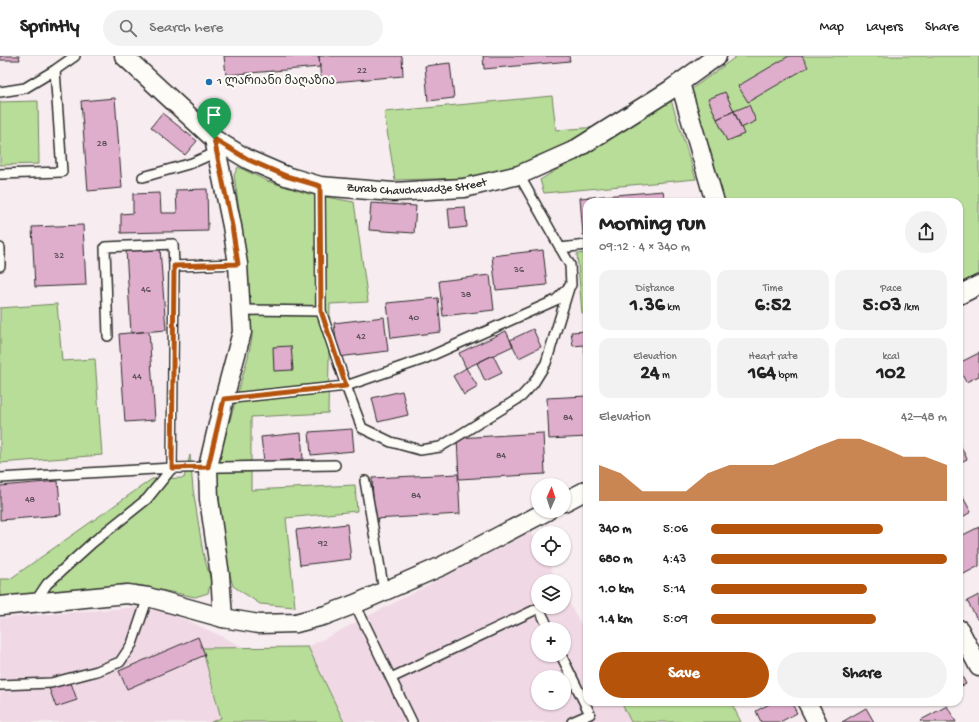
<!DOCTYPE html>
<html lang="en">
<head>
<meta charset="utf-8">
<style>
  :root { --surface:#fff; --page:#f2f2f2; --text:#222; --muted:#767676; --line:#e0e0e0; --accent:#b45309 }
  body { margin:0; font-family:"Gochi Hand","Noto Sans Georgian",sans-serif; background:var(--page); color:var(--text); height:100vh; display:flex; flex-direction:column; font-size:15px; white-space:nowrap }
  * { box-sizing:border-box; margin:0 }
  p { font-size:13px; color:var(--muted) }
  .icon { flex:none; width:22px; height:22px; fill:none; stroke:currentColor; stroke-width:2; stroke-linecap:round; stroke-linejoin:round }
  .map { position:relative; flex:1; overflow:hidden }
  .details { position:absolute; left:583px; top:142px; width:380px; height:508px; display:flex; flex-direction:column; background:var(--surface); border-radius:12px; box-shadow:0 1px 3px #0004 }
  .details>* { flex:none }
  .needle { width:26px; rotate:3deg }
  .controls { position:absolute; left:531px; top:422px; display:grid; gap:8px }
  .controls a { display:grid; place-items:center; width:40px; height:40px; border-radius:50%; background:var(--surface); box-shadow:0 1px 3px #0004; font-size:20px }
  .pin { position:absolute; display:grid; place-items:center; width:34px; height:34px; color:#fff; margin:-41px -17px; border-radius:50% 50% 50% 0; rotate:-45deg; box-shadow:0 0 4px #0007 }
  .pin .icon { rotate:45deg }
  .round { display:grid; place-items:center; flex:none; width:42px; height:42px; border-radius:21px; background:var(--page) }
  .overview { display:flex; align-items:center; justify-content:space-between; height:68px; padding:0 16px }
  h1 { font-size:22px; font-weight:800; line-height:30px }
  .metrics { display:grid; grid-template-columns:repeat(3,1fr); gap:6px; height:68px; padding:4px 16px }
  .metrics div { display:grid; align-content:center; border-radius:10px; background:var(--page); text-align:center }
  .metrics b { font-size:20px; font-weight:800 }
  .metrics small { font-size:11px; font-weight:400 }
  .metrics p { font-size:11px }
  .chart { height:112px; padding:8px 16px }
  .chart p { display:flex; justify-content:space-between }
  .chart svg { width:100%; height:72px; margin-top:4px; fill:var(--accent); opacity:.7 }
  .action { display:flex; gap:8px; margin-top:auto; padding:8px 16px }
  .action a { flex:1; height:46px; border-radius:24px; background:var(--accent); color:#fff; font-size:16px; font-weight:800; line-height:46px; text-align:center }
  .action a+a { background:var(--page); color:var(--text) }
  ul { padding:0 16px; list-style:none; font-size:13px }
  li { display:grid; grid-template-columns:64px 48px 1fr; align-items:center; height:30px }
  li i { height:10px; border-radius:5px; background:var(--accent) }
  header { display:flex; align-items:center; gap:24px; box-sizing:border-box; height:56px; padding:0 20px; background:var(--surface); border-bottom:1px solid var(--line) }
  header strong { font-size:19px }
  nav { display:flex; gap:22px; margin-inline-start:auto; font-size:14px }
  .search { width:280px; height:36px; background:var(--page); display:flex; align-items:center; gap:10px; box-sizing:border-box; padding:0 14px; border-radius:22px; color:var(--muted); font-size:15px }
  .map>svg:first-child { display:block }
</style>
</head>
<body>
<header>
<strong>Sprintly</strong>
<div class="search"><svg class="icon" aria-label="search" viewBox="0 0 24 24"><circle cx="10" cy="10" r="6"/><path d="M15 15l6 6"/></svg>Search here</div>
<nav><a>Map</a><a>Layers</a><a>Share</a></nav>
</header>
<div class="map">
<svg width="979" height="666" viewBox="0 0 979 666">
  <rect width="100%" height="100%" fill="#f7ecef"/>
  <filter id="ink" filterUnits="userSpaceOnUse"><feTurbulence type="fractalNoise" baseFrequency=".025" numOctaves="2"/><feDisplacementMap in="SourceGraphic" scale="8" xChannelSelector="R" yChannelSelector="G"/><feConvolveMatrix kernelMatrix="1 2 1 2 8 2 1 2 1" color-interpolation-filters="sRGB"/></filter>
  <g filter="url(#ink)">
    <path fill="#f0d9e5" fill-rule="evenodd" d="M531 476 538 489V503H546L557 525H538V551H564V537L587 580V646H621L631 666H344L308 591ZM538 573H564V599H538ZM538 621H564V647H538Z
      M139 551 164 556 189 565 244 591 202 592 221 662 211 666H0V562Z"/>
    <path fill="#b8dd98" stroke="#728462" d="M737 0H979V219L959 230V146H724L714 108 689 35Z
      M552 40 556 74 599 71 525 109 467 122 395 124 384 56Z
      M671 44 696 123 544 137 540 124Z
      M38 45 39 108 0 109V46Z
      M238 111 267 125 309 138 354 146 368 246 330 248 328 357 251 361V434L355 429 357 455 286 462 295 551 260 548 233 530 227 508 217 424 220 399 248 301 252 282 247 205 234 119Z
      M587 197V257H582L577 198Z
      M57 248 62 305 95 303 102 399 0 407V252Z
      M190 399 193 433 203 497 211 525 208 537 195 541 137 529 0 542V523H10L152 423 184 422Z
      M308 591 344 666H211L221 662 202 592Z
      M621 646H731L741 666H631Z"/>
    <path fill="#e0aecd" stroke="#2b2b2b" d="M0 0H19L20 4H0Z
      M224 0H319L320 11 226 19Z
      M319 0H402L403 20 321 27Z
      M483 0H569L570 5 484 13Z
      M789 0H802L808 11 748 46 738 30Z
      M450 7 454 42 428 45 425 10Z
      M725 36 734 55 717 63 708 43Z
      M115 42 122 132 88 135 81 45Z
      M749 49 756 65 741 72 734 55Z
      M734 55 744 78 727 85 717 63Z
      M162 57 197 85 185 99 151 71Z
      M207 133 208 175 121 177V158L133 157V138L160 137 161 157H177L176 134Z
      M663 135 665 146H587V178L583 179 580 142Z
      M371 147 416 150 414 177 369 174Z
      M465 151 467 171 450 173 448 152Z
      M83 169 86 229 35 231 32 171Z
      M160 192 166 274 131 277 126 194Z
      M543 194 547 229 496 234 492 200Z
      M490 219 494 254 443 260 439 225Z
      M438 242 441 276 391 282 387 247Z
      M384 261 388 295 338 301 334 267Z
      M533 273 541 291 519 302 510 284Z
      M149 275 155 364 125 366 119 278Z
      M506 275 513 290 466 312 459 297Z
      M587 275V304H586L584 289 573 290 571 276Z
      M291 290 293 314 274 315 273 291Z
      M979 297V320L966 326 959 313V307Z
      M493 299 502 317 485 325 477 307Z
      M466 312 478 331 464 339 453 320Z
      M402 335 408 359 378 366 372 342Z
      M587 340V381L549 383 547 342Z
      M352 373 354 395 311 399 309 376Z
      M301 377 303 403 264 406 261 381Z
      M543 377 545 418 459 423 457 382Z
      M959 387 967 403 959 407Z
      M458 418 460 458 374 463 372 422Z
      M58 425 61 459 0 464V430Z
      M960 436 971 456 959 463V437Z
      M347 468 351 503 300 509 296 474Z
      M979 471V510L960 520 959 518V481Z
      M979 539V562L977 563 967 545Z
      M198 581 205 599 127 633 119 615Z
      M959 614 966 628 959 631Z
      M70 624 77 644 56 651 49 632Z
      M773 646H791L797 657 780 666H761L756 655Z
      M947 650 956 666H923L921 664Z
      M866 652 874 666H842Z"/>
    <g fill="none" stroke-linecap="round" stroke-linejoin="round">
      <defs>
        <path id="service" d="M0 36 25 32 55 14 75 0
          M0 118 62 116 55 14
          M143 121 192 107 217 96
          M0 192V210
          M560 192 587 189
          M240 254 321 255 320 130
          M321 255 346 330 362 372 391 386 420 394 440 391 521 341 533 328 546 307 569 232
          M108 280 105 191 173 188 174 210
          M224 343 346 330 424 303 556 244 571 229 570 209 519 119
          M0 422 172 412 335 409
          M365 425 384 535
          M35 546 47 528 92 487 147 443 172 412 174 210 238 208
          M355 548 412 666
          M561 599 590 658 572 666
          M391 622 539 552 549 573
          M0 629 51 627 97 615 120 606 132 588 148 541"/>
        <g id="minor">
          <path id="s1" d="M124 0 214 83 249 104 286 120 320 130 393 136 464 132 519 119 573 95 670 34 717 0"/>
          <path d="M680 27 715 146"/>
          <path d="M214 83 232 170 238 208 242 276 224 343 208 411 209 443 220 519 223 562"/>
          <path d="M959 239 979 229"/>
          <path d="M564 446 587 434"/>
          <path d="M0 550 127 538 148 541 223 562 259 568 296 567 326 559 355 548 442 510 547 455"/>
          <path d="M959 573 979 611"/>
          <path d="M807 646 817 666"/>
        </g>
      </defs>
      <use href="#service" stroke="#2b2b2b" stroke-width="12"/>
      <use href="#minor" stroke="#2b2b2b" stroke-width="21"/>
      <use href="#service" stroke="#fdfcf7" stroke-width="9"/>
      <use href="#minor" stroke="#fdfcf7" stroke-width="18"/>
    </g>
  </g>
  <g fill="none" stroke-linecap="round" stroke-linejoin="round" filter="url(#ink)">
    <defs>
      <path id="route" d="M214 83 249 104 286 120 320 130 321 255 346 330 224 343 208 411 172 412 174 210 238 208 232 170Z"/>
    </defs>
    <use href="#route" stroke="#fff" stroke-width="8"/>
    <use href="#route" stroke="#b45309" stroke-width="5"/>
  </g>
  <circle fill="#1f6fb2" stroke="#fdfcf7" stroke-width="1.5" cx="209" cy="26" r="4"/>
  <g text-anchor="middle" dominant-baseline="central" stroke-width="4" stroke-linejoin="round" paint-order="stroke">
    <g font-size="10" fill="#584c54">
      <text x="362" y="15">22</text>
      <text x="102" y="88">28</text>
      <text x="59" y="200">32</text>
      <text x="519" y="214">36</text>
      <text x="146" y="234">46</text>
      <text x="466" y="239">38</text>
      <text x="414" y="262">40</text>
      <text x="361" y="281">42</text>
      <text x="137" y="321">44</text>
      <text x="568" y="362">84</text>
      <text x="501" y="400">84</text>
      <text x="416" y="440">84</text>
      <text x="30" y="444">48</text>
      <text x="323" y="488">92</text>
    </g>
    <g font-size="12" fill="#2b2b2b" stroke="#fdfcf7" text-anchor="start">
      <text x="217" y="26">1 ლარიანი მაღაზია</text>
    </g>
    <g font-size="12" fill="#2b2b2b" stroke="#fdfcf7">
      <text stroke="none"><textPath href="#s1" startOffset="336">Zurab Chavchavadze Street</textPath></text>
    </g>
  </g>
</svg>
<div class="controls">
<a><svg class="needle" viewBox="-14 -14 28 28"><path d="M0-13l5 13h-10z" fill="#e53935"/><path d="M0 13l5-13h-10z" fill="#767676"/></svg></a>
<a><svg class="icon" aria-label="locate" viewBox="0 0 24 24"><circle cx="12" cy="12" r="6"/><path d="M12 2v4M12 18v4M2 12h4M18 12h4"/></svg></a>
<a><svg class="icon" aria-label="layers" viewBox="0 0 24 24"><path d="M12 4l9 5-9 5-9-5zM3 14l9 5 9-5"/></svg></a>
<a>+</a>
<a>−</a>
</div>
<div class="pin" style="left:214px;top:83px;background:#1e9e55"><svg class="icon" aria-label="arrive" viewBox="0 0 24 24"><path d="M6 21V4h12l-3 4 3 4H6"/></svg></div>
<section class="details">
<div class="overview"><div><h1>Morning run</h1><p>09:12 · 4 × 340 m</p></div><a class="round"><svg class="icon" aria-label="share" viewBox="0 0 24 24"><path d="M12 15V3M7 8l5-5 5 5M5 13v7h14v-7"/></svg></a></div>
<div class="metrics">
<div><p>Distance</p><b>1.36<small> km</small></b></div>
<div><p>Time</p><b>6:52</b></div>
<div><p>Pace</p><b>5:03<small> /km</small></b></div>
</div>
<div class="metrics">
<div><p>Elevation</p><b>24<small> m</small></b></div>
<div><p>Heart rate</p><b>164<small> bpm</small></b></div>
<div><p>kcal</p><b>102</b></div>
</div>
<div class="chart"><p><span>Elevation</span>42–48 m</p>
<svg viewBox="0 0 160 44" preserveAspectRatio="none"><path d="M0 44V22L10 27L20 38L30 38L40 38L50 27L60 22L70 22L80 22L90 17L100 11L110 6L120 6L130 11L140 17L150 17L160 22V44z"/></svg>
</div>
<ul>
<li><b>340 m</b>5:06<i style="width:73%"></i></li>
<li><b>680 m</b>4:43<i style="width:100%"></i></li>
<li><b>1.0 km</b>5:14<i style="width:66%"></i></li>
<li><b>1.4 km</b>5:09<i style="width:70%"></i></li>
</ul>
<div class="action"><a>Save</a><a>Share</a></div>
</section>
</div>
</body>
</html>
